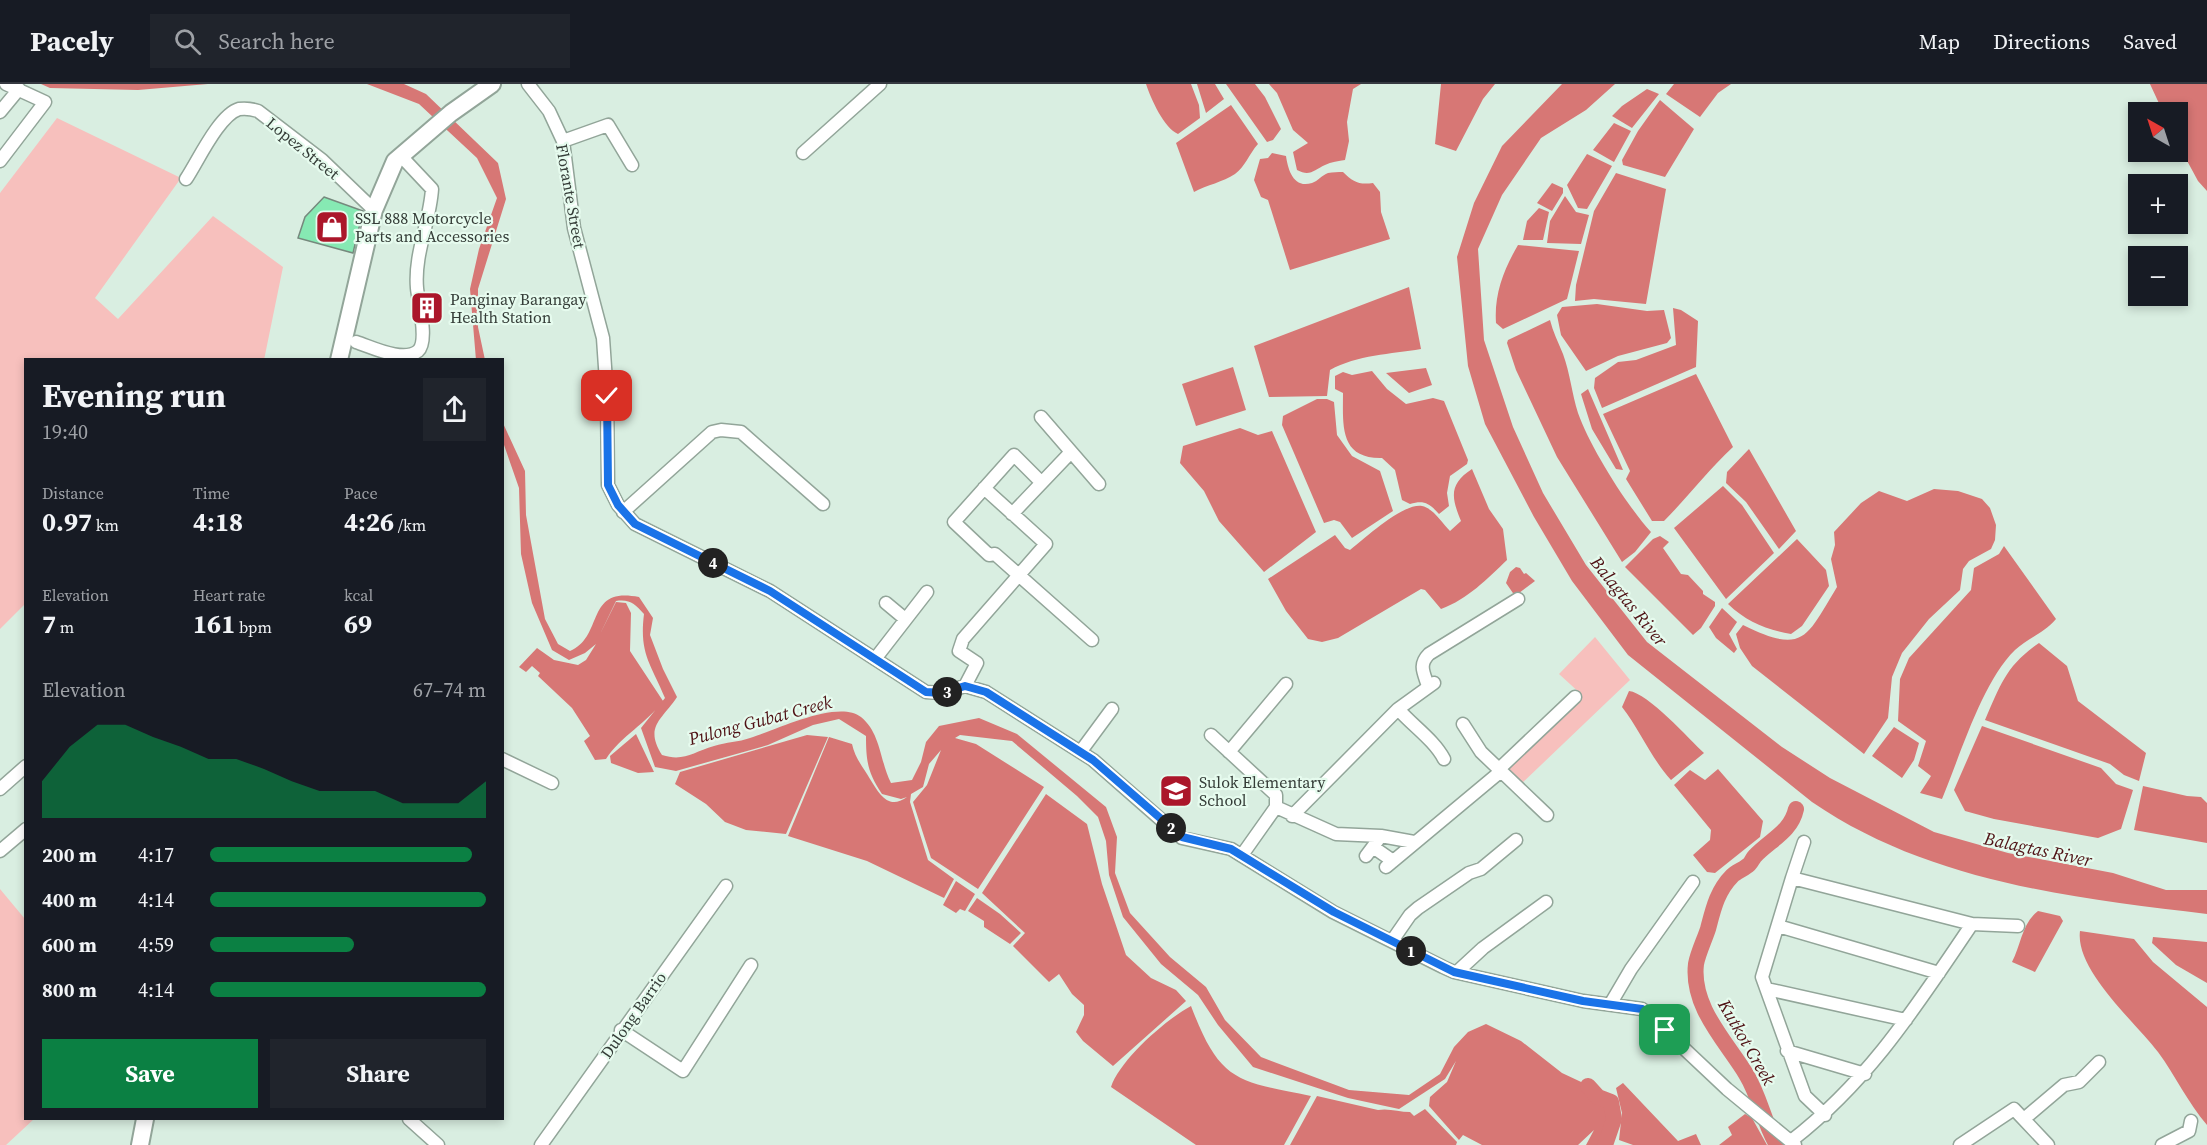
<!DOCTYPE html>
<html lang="en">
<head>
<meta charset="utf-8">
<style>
  :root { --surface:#171b24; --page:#20242c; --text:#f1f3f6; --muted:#9ea1a6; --line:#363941; --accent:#0b8043 }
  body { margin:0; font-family:"Source Serif 4",serif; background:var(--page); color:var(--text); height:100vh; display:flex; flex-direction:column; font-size:22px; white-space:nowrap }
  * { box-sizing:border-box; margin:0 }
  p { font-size:20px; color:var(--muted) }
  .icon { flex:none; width:33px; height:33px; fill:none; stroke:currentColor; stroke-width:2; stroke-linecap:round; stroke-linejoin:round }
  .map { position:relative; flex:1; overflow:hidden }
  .drawer { position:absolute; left:24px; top:274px; width:480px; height:762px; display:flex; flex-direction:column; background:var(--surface); border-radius:0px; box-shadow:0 3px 9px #0003 }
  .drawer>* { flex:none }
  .needle { width:39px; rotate:321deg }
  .tools { position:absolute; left:2128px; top:18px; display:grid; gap:12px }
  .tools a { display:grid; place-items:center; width:60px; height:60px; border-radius:0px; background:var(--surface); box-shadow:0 3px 9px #0003; font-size:30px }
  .pin { position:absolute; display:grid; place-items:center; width:51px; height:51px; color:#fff; margin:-26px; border-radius:12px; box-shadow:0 3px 9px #0006 }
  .km { position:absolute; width:30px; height:30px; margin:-15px; border-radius:50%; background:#222; color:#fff; font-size:16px; line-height:30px; text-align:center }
  .round { display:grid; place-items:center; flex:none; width:63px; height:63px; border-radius:0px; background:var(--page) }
  .summary { display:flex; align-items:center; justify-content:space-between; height:102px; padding:0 18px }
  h1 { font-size:33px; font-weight:700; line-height:45px }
  .stats { display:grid; grid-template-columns:repeat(3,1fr); gap:9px; height:102px; padding:6px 18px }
  .stats div { display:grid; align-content:center }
  .stats b { font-size:26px; font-weight:700 }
  .stats small { font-size:16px; font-weight:400 }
  .stats p { font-size:16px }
  .chart { height:168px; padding:12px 18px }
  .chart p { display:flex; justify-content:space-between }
  .chart svg { width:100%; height:108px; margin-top:6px; fill:var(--accent); opacity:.7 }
  .primary-button { display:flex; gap:12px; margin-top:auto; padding:12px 18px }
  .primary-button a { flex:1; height:69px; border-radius:0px; background:var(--accent); color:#fff; font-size:24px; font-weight:700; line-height:69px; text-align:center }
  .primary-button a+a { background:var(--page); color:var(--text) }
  ul { padding:0 18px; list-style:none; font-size:20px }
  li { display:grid; grid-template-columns:96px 72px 1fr; align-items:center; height:45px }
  li i { height:15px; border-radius:8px; background:var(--accent) }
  header { display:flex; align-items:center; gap:36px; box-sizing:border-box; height:84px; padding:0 30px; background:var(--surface); border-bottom:2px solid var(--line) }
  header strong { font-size:28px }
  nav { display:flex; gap:33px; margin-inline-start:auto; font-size:21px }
  .search { width:420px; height:54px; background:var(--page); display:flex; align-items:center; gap:15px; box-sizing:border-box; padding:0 21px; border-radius:0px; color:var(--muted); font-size:22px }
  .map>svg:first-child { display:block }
</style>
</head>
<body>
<header>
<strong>Pacely</strong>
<div class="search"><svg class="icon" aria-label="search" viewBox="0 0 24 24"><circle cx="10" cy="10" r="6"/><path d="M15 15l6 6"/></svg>Search here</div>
<nav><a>Map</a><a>Directions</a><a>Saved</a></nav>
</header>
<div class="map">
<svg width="2207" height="1061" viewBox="0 0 2207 1061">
  <rect width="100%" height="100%" fill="#d9eee1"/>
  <path fill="#f7c0bd" d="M57 34 181 94 95 214 118 235 213 132 283 183 264 276H26L25 520 0 545V109Z
    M1595 553 1630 596 1518 703 1504 689 1582 611 1559 590Z
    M0 805 25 835 26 1035H34L6 1061H0Z"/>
  <path fill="#d77775" d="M41 0H208L138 6 50 4Z
    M367 0H404L426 10 498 79 506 115 478 205V243L485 276H476L470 205 479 165 497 114 477 74 419 20Z
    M1146 0H1191L1199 21 1200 34 1178 50C1164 44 1151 15 1146 0Z
    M1197 0H1215L1224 15 1206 29Z
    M1226 0H1255L1265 13 1281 45 1273 56 1267 58Z
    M1269 0H1361L1353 5 1347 38 1349 57 1345 76C1339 77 1331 78 1325 81 1314 86 1310 93 1297 86L1293 68 1308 59 1293 46 1277 9Z
    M1441 0H1495L1483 15 1456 67 1435 60Z
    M1562 0H1615L1586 26 1541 54 1502 111 1478 165 1484 256 1513 343 1543 409 1586 481 1647 558 1782 663 1830 694 1934 748 2008 769 2113 789 2166 806H2207V830C2071 814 1927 797 1812 718L1628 571 1572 497 1534 433 1485 340 1468 282 1457 173 1474 119 1502 62Z
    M1674 0H1731L1718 9 1700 33 1666 10Z
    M2150 0H2207V107L2198 97 2178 60V28H2163Z
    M1647 5 1659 10 1632 44 1612 32 1622 22Z
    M1660 16 1694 45 1665 93 1623 81 1622 76 1638 47Z
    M1231 21 1258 60C1249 70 1245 83 1235 90 1223 98 1207 101 1194 108L1176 59Z
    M1614 39 1631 47 1614 78 1593 66Z
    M1272 69 1286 72C1288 85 1293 105 1312 99 1318 97 1322 91 1328 89 1333 88 1338 88 1343 88 1353 98 1359 101 1373 99L1380 108 1381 128 1390 155 1290 186 1268 116 1261 113 1254 96 1260 75 1268 74Z
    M1587 70 1612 82 1587 125 1578 124 1567 101Z
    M1616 89 1666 105 1646 220 1594 215 1575 217 1576 201 1594 127Z
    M1552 99 1563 104V109L1552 127 1537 119Z
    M1565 112 1576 128 1589 131 1581 160 1547 159 1550 137Z
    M1539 124 1549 128 1543 156H1523L1527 137Z
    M1518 161 1579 167 1567 215 1503 245 1496 239C1494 210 1504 185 1518 161Z
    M1409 203 1421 265C1391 270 1357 271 1330 286L1327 312 1269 313 1254 262Z
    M1597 220 1647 227 1664 226 1671 254 1667 259 1618 272 1586 287 1561 251 1557 231 1562 223Z
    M1673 224 1681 226 1698 237 1696 283 1602 324 1594 304 1595 294 1618 278 1636 276 1676 261Z
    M1550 236C1553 248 1558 258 1563 270 1570 289 1572 310 1578 329 1590 363 1627 422 1651 448L1635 468 1622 478 1557 373 1516 286 1507 259 1508 256Z
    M1233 283 1246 326 1196 342 1182 300Z
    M1426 284 1432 301 1409 309 1386 289Z
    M1372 287 1387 305 1406 320 1433 314 1444 317 1468 376 1467 380 1450 392 1447 409 1449 422 1439 430C1429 419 1424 416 1410 420L1402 416 1395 386 1382 374C1339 375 1343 341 1343 309L1335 305V292L1343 288 1352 291Z
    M1696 290 1733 363C1708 386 1688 413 1664 437H1652L1626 395 1630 387 1603 330Z
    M1588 305 1623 386 1616 385 1592 345 1581 310Z
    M1317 315H1327L1334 318 1337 351 1352 372 1380 387 1393 427 1352 454 1340 438 1334 436 1324 439 1282 341 1283 332Z
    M502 337 525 387 526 431 545 535 558 560 570 567C605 552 584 502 639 513L653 534 650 551 663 585 677 613C662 636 644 642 662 671 684 678 693 668 714 662 726 658 739 658 750 654 776 646 838 615 861 633 881 649 880 678 891 699L912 696 921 678 926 658 939 642 979 634 1017 650 1106 723 1117 753 1115 789 1130 829 1170 873 1206 903 1225 936 1261 973 1349 1006 1409 1011 1440 990 1454 963 1468 948 1486 940 1521 957 1562 989 1594 1004 1606 1018 1607 1061H1586L1594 1046 1578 1061H1482L1463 1051 1459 1056 1429 1022 1430 1013 1447 998 1456 977 1445 995 1399 1025 1348 1014 1253 983 1218 941 1198 911 1161 880 1123 833 1109 791 1106 757 1098 733 1077 712 1012 657 960 651 955 654 976 660 1044 703 978 805 931 774 913 718 927 701 941 666 929 680 923 703 911 710 910 718 928 776 954 795 944 814 867 777 788 752 829 653 852 660C855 674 863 683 870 695 879 709 888 727 907 713L901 715 882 710C868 689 866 678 866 652L839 635 813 641 768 661 676 687 655 683 641 644 665 614C651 580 639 570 644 530 635 520 630 515 616 517L600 550 616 518 626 519 631 529 630 567 663 617C647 639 621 652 606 675L595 676 584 657 590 652 572 624 538 592 540 589 532 582 526 588 519 583 537 564 554 576 578 581 586 576 596 560 585 569 569 576 552 566 532 519 521 470 519 404 503 358Z
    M1240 344 1258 351 1272 347 1316 448 1264 488 1219 437 1204 407 1180 379 1183 362Z
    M1749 365 1796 447 1779 465 1746 418 1726 399 1727 388Z
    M1472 385 1489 425 1503 445 1507 476C1487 495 1468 515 1441 525L1425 506 1421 505 1338 554 1322 558 1308 555 1286 527 1268 495 1335 451 1345 464 1350 466C1365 454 1403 419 1422 422 1433 424 1443 440 1450 447L1461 437C1451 413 1449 400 1472 385Z
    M1723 402 1742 421 1774 469 1726 515 1674 444Z
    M1934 405 1958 407 1982 415 1990 424 1996 441 1995 456 1991 465 1969 477 1963 485 1960 506 1929 535 1902 569 1892 593 1888 634 1864 670 1752 582 1740 564 1736 550 1743 541C1804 571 1806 554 1837 503L1831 475 1835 461 1834 448 1861 419 1879 407 1907 417Z
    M1660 452 1669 458 1663 464 1681 490 1688 491 1703 507V510L1715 518V522L1701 544 1693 551 1625 483 1653 455Z
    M1797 455 1826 486 1829 502 1802 542 1791 550C1765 545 1747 538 1728 520Z
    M2004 462 2056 535C2044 549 2028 554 2015 566 1982 598 1960 672 1942 715L1920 709 1931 692 1918 682 1926 657 1898 637 1900 595 1909 574 1971 506 1974 484 1999 470Z
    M1516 483 1520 484 1524 490 1526 489 1535 497 1515 512 1506 499 1510 488Z
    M1722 524 1737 538 1729 550 1737 565 1734 569 1716 554 1709 543Z
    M2039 559 2067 582 2078 617 2146 669 2139 697 2124 691 2110 680 1985 636C2001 600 2006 582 2039 559Z
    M1629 607C1648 609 1689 655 1704 669L1671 696C1651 674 1640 646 1622 623Z
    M1982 642 2101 684 2116 700 2133 706 2121 745 2098 754 1994 735 1965 727 1954 706Z
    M1894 643 1919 659 1914 676 1902 694 1872 672Z
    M636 650 654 688 638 689 611 679 610 672Z
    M807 651 828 653 786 750 746 746 725 738 706 720 675 700 680 688Z
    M1718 685 1763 737 1760 753 1715 789 1707 788 1693 771 1710 756 1711 746 1674 701 1690 686 1705 696Z
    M2143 702 2187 712 2201 713 2207 719V759L2134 746Z
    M1046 710 1087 740 1102 800 1126 871 1151 894 1176 906 1186 917 1113 982 1083 957 1076 948 1084 931V921L1072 910 1059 890 1049 898 1013 862 1025 849 982 809Z
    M956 797 975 810 965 827 960 825 956 829 943 821Z
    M977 814 1000 830 1021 849 1010 860 984 843V837L968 827Z
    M2038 827 2060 832 2063 837 2035 888 2012 878C2021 861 2022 839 2038 827Z
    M2080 847 2134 855 2153 878 2207 923V1041C2188 1019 2175 991 2158 968 2135 938 2075 886 2080 847Z
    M2153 853 2207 858V899L2176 881 2152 859Z
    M1191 922C1220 998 1236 997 1311 1012L1284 1061H1196L1111 1003C1120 976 1165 936 1191 922Z
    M1623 999 1678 1057 1696 1050 1701 1061H1633L1619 1056 1622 1029 1616 1004Z
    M1317 1012 1378 1026C1389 1024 1399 1028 1410 1028L1414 1032 1425 1025 1457 1058 1456 1061H1290Z
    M1745 1030 1752 1034 1767 1061H1719L1732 1051 1728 1043Z"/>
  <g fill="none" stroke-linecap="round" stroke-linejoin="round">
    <path stroke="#d77775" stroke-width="16" d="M1588 1002 1598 1013 1611 1018 1614 1035 1605 1061
      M1777 1061C1764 1039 1760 1013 1746 990 1726 957 1691 923 1696 880 1698 869 1704 857 1708 845 1713 826 1717 807 1732 792 1736 788 1742 786 1747 782 1751 780 1752 775 1755 772 1770 756 1791 748 1796 725"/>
  </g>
  <path fill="#86e9b3" stroke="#76897d" stroke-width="1.5" d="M324 113 363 127 353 169 298 154 305 133Z"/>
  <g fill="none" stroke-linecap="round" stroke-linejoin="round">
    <defs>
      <path id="minor" d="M528 0 549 27 563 57 574 144 603 254 607 312 608 401 618 421 635 440 770 507 926 608 942 609 965 602 986 608 1093 676 1182 754 1231 765 1333 828 1443 883 1454 888 1583 917 1642 925 1727 1005 1795 1061
        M0 28 19 5
        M563 57 608 41 632 81
        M803 69 880 0
        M0 77 45 18 6 0
        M186 95C198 77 219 31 239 25 246 24 252 25 258 27L322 76 374 126
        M356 258C372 263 403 279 418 267 429 257 418 217 417 204 414 170 430 138 432 105L400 71
        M1041 333 1099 400
        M1041 398 1014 371 954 438 989 471 995 470 1092 556
        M623 428 712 348 721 346 741 348 823 420
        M1012 430 1071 368
        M886 519 904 534
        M875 575 927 508
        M965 602 977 579 959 567 963 555 1046 460 984 404
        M1428 602C1424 589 1418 581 1429 570L1518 515
        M1398 625C1413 642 1434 656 1444 675
        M1463 640 1481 668 1547 731
        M1211 651 1276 711V723L1242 771
        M1081 667 1112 625
        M1229 668 1286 600
        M502 675 552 699
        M1498 686 1575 613
        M0 705 26 682
        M1276 723 1336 750 1381 752 1414 758
        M1292 732 1398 625 1434 599
        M1373 763 1393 777
        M0 767 26 745
        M1366 772 1381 752
        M1386 783 1500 688
        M1792 794 1804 758
        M1972 840 2018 842
        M1778 842 1939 889
        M1392 857 1410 831 1418 824 1469 789 1481 785 1516 756
        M1457 888 1483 864 1546 818
        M1767 905 1906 936
        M1611 919 1631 885 1693 798
        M621 946 683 987 751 881
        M1787 967 1865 990
        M2025 1034 2064 1001 2079 998 2099 978
        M409 1035 438 1061
        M1791 1057C1870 996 1917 921 1972 840L1792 794 1762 893 1805 1012 1825 1031
        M541 1061 726 802
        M1960 1061 2014 1025 2048 1061
        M2162 1061 2189 1047 2191 1037"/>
      <path id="major" d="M339 276 374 126 395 77 451 29 492 0
        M140 1061 145 1035"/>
    </defs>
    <use href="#minor" stroke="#92a599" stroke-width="15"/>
    <use href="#major" stroke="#92a599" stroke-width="20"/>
    <use href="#minor" stroke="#fff" stroke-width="12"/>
    <use href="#major" stroke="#fff" stroke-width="16"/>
  </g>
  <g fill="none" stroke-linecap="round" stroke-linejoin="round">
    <defs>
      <path id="route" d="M607 312 608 401 618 421 635 440 770 507 926 608 942 609 965 602 986 608 1093 676 1182 753 1231 765 1334 828 1454 888 1583 917 1642 925 1665 946"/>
    </defs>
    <use href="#route" stroke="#fff" stroke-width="12"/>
    <use href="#route" stroke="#1a73e8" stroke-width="8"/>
  </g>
  <defs>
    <symbol id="shop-square" viewBox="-11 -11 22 22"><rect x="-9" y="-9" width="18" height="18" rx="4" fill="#ab162a" stroke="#e6fbee"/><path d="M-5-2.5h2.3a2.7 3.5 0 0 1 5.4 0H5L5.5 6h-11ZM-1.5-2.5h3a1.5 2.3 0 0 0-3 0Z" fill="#fff"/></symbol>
    <symbol id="building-square" viewBox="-11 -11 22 22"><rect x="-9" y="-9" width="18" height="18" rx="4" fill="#ab162a" stroke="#e6fbee"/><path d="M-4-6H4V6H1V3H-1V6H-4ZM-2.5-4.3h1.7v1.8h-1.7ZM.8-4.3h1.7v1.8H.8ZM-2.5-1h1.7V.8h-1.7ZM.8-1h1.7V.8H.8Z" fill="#fff"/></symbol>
    <symbol id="school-square" viewBox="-11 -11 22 22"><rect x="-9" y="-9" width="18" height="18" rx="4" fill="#ab162a" stroke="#e6fbee"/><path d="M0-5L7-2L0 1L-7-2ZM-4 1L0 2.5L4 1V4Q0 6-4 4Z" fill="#fff"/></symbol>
  </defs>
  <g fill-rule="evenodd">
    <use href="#shop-square" x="313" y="124" width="38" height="38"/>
    <use href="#building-square" x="408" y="205" width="38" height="38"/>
    <use href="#school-square" x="1157" y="688" width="38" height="38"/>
  </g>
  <g text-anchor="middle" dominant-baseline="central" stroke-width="4.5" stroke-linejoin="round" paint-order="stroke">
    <g font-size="16" fill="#353d38" stroke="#e6fbee">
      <text transform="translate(303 64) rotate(39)">Lopez Street</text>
      <text transform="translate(571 112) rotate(80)">Florante Street</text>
      <text transform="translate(633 931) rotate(-55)">Dulong Barrio</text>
    </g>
    <g font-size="16" fill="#353d38" stroke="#e6fbee" text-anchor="start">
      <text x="355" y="134">SSL 888 Motorcycle<tspan x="355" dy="18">Parts and Accessories</tspan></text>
      <text x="450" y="215">Panginay Barangay<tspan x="450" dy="18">Health Station</tspan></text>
      <text x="1199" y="698">Sulok Elementary<tspan x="1199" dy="18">School</tspan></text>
    </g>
    <g font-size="18" font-style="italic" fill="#4f1215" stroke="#e6fbee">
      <text transform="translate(1629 517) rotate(51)">Balagtas River</text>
      <text transform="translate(760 636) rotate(-15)">Pulong Gubat Creek</text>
      <text transform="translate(2038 765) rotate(12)">Balagtas River</text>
      <text transform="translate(1747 958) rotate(60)">Kutkot Creek</text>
    </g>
  </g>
</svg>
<div class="tools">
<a><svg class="needle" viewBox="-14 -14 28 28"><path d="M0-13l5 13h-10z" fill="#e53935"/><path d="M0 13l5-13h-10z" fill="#9ea1a6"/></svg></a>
<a>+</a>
<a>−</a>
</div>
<div class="pin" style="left:1665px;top:946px;background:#1e9e55"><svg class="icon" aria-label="arrive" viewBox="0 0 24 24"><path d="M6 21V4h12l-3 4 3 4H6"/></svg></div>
<div class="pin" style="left:607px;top:312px;background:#d93025"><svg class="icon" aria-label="check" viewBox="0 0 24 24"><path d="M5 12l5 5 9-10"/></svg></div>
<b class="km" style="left:1411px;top:867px">1</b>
<b class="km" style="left:1171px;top:744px">2</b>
<b class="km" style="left:947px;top:608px">3</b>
<b class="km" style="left:713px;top:479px">4</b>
<section class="drawer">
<div class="summary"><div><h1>Evening run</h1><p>19:40</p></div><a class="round"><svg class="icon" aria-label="share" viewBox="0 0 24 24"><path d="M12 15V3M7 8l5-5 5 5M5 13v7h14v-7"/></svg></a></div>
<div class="stats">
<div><p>Distance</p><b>0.97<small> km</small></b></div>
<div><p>Time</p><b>4:18</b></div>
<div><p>Pace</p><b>4:26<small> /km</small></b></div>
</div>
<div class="stats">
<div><p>Elevation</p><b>7<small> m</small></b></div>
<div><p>Heart rate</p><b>161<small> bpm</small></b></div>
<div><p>kcal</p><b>69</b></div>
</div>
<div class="chart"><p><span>Elevation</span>67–74 m</p>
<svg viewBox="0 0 160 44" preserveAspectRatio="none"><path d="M0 44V29L10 15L20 6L30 6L40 11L50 15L60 20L70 20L80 24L90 29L100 33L110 33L120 33L130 38L140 38L150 38L160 29V44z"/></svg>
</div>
<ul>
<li><b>200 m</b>4:17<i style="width:95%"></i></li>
<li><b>400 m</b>4:14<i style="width:100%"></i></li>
<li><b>600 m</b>4:59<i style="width:52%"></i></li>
<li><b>800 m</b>4:14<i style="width:100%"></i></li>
</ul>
<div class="primary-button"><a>Save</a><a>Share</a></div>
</section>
</div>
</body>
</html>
